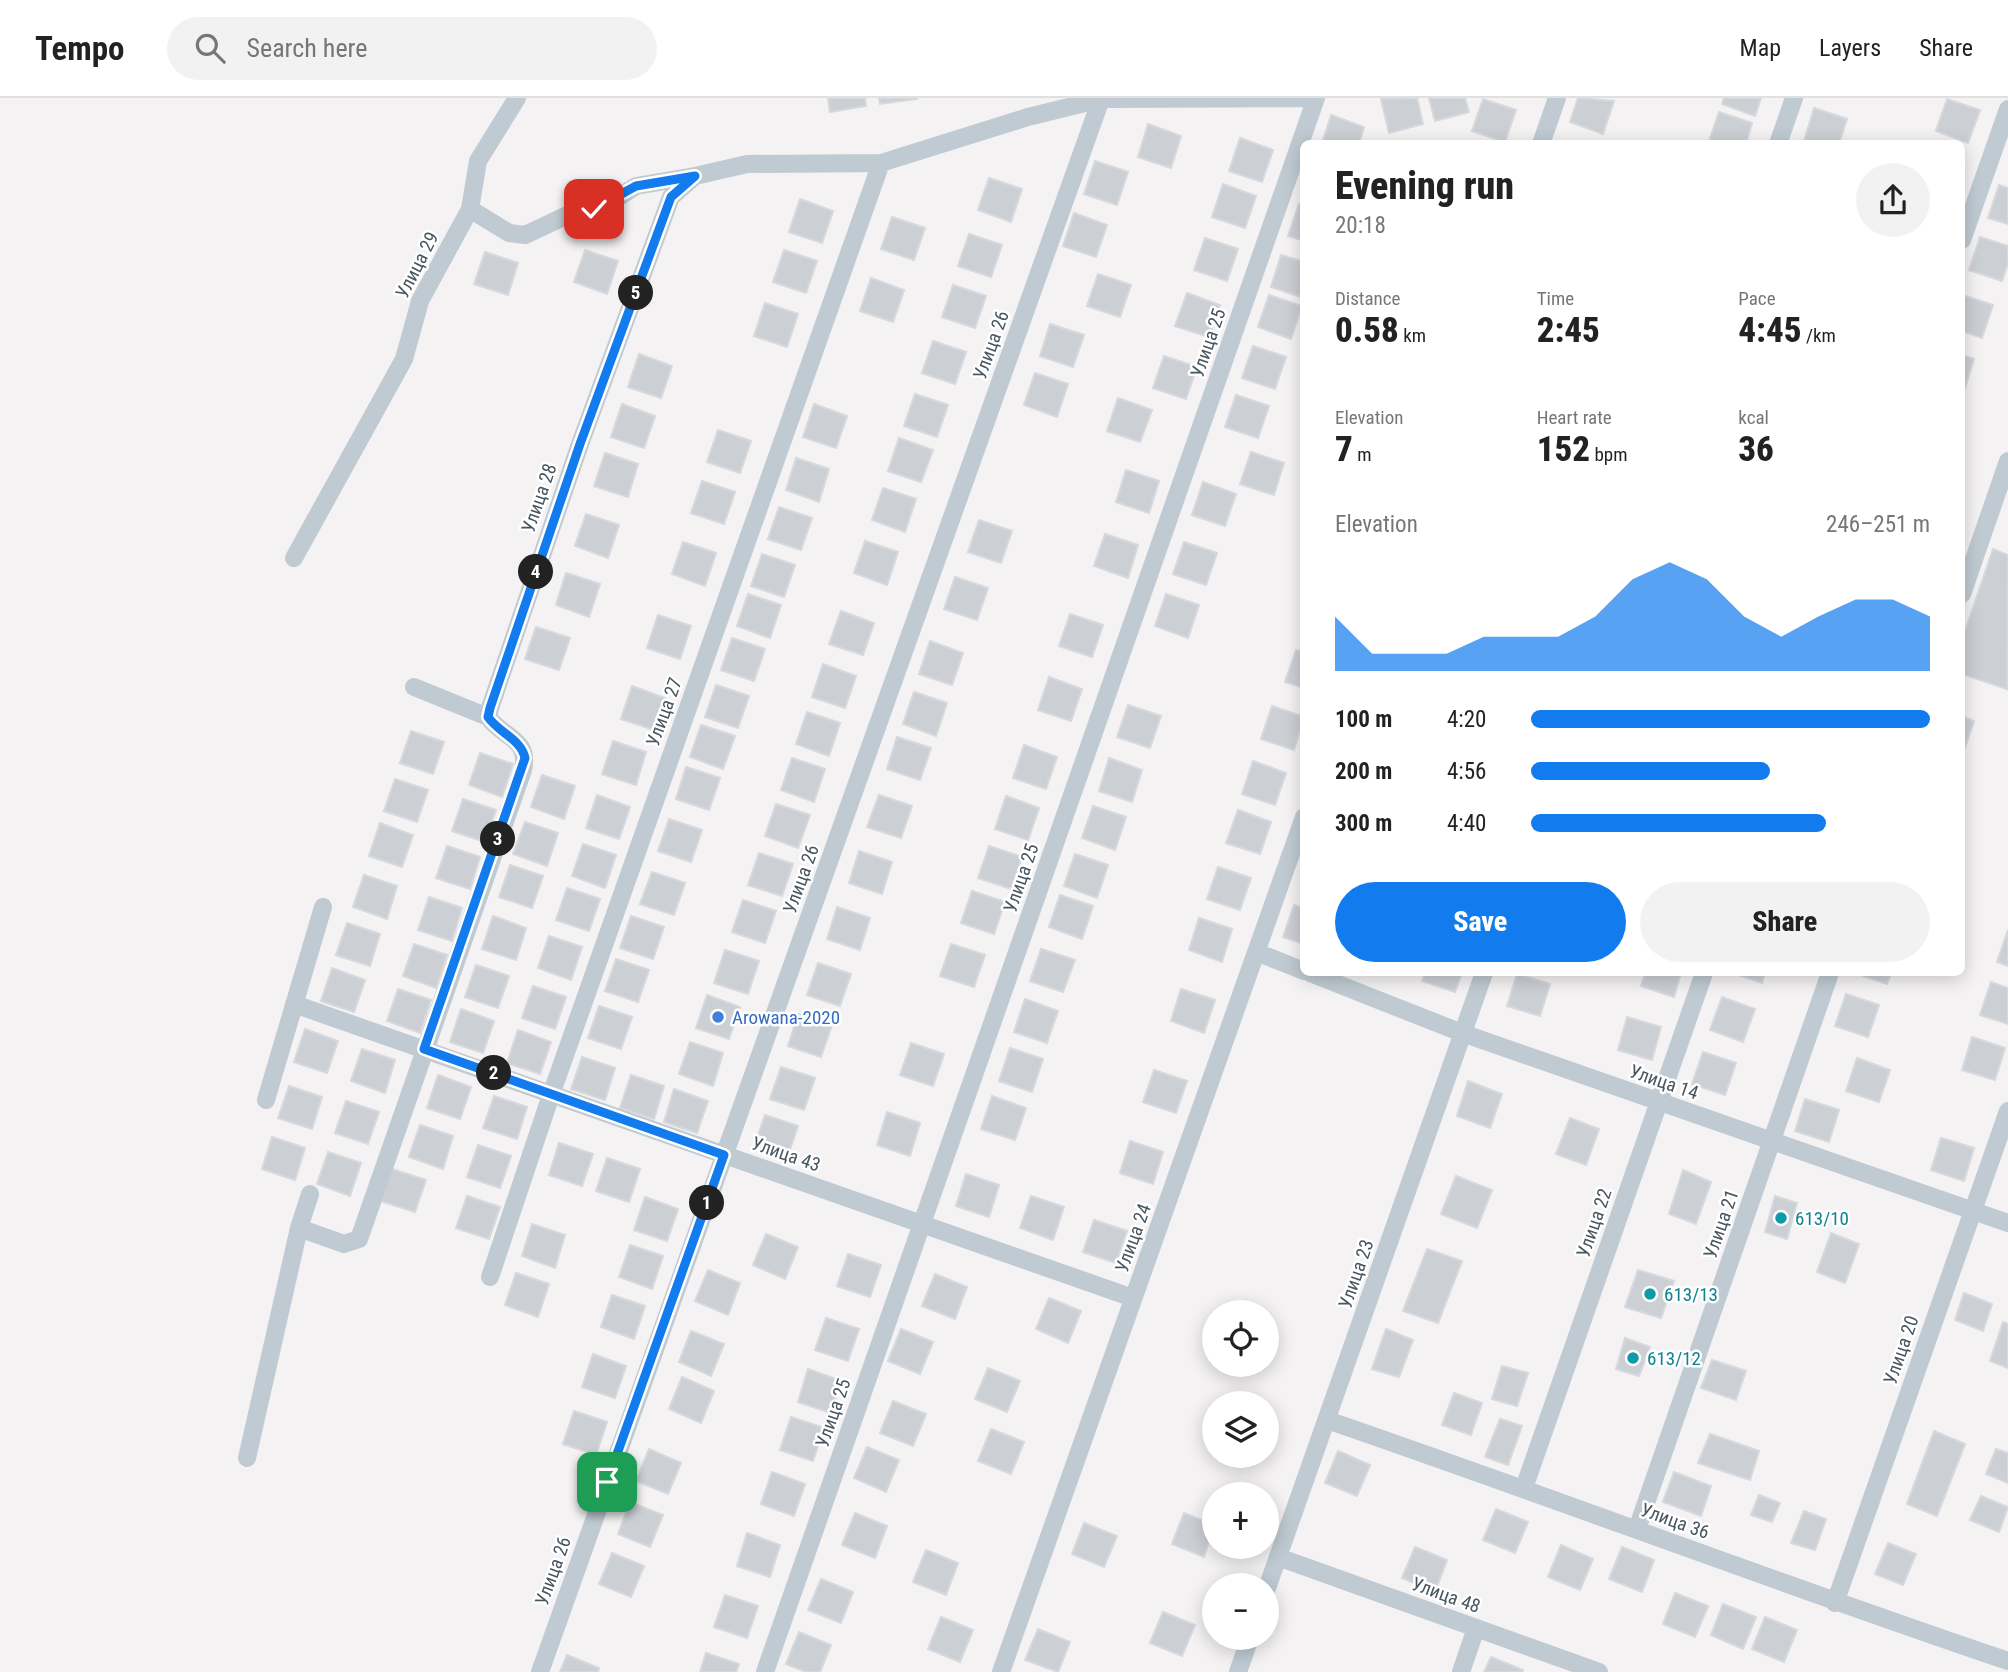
<!DOCTYPE html>
<html lang="en">
<head>
<meta charset="utf-8">
<style>
  :root { --surface:#fff; --page:#f2f2f2; --text:#222; --muted:#767676; --line:#e0e0e0; --accent:#127cee }
  body { margin:0; font-family:"Roboto Condensed",sans-serif; background:var(--page); color:var(--text); height:100vh; display:flex; flex-direction:column; font-size:26px; white-space:nowrap }
  * { box-sizing:border-box; margin:0 }
  p { font-size:23px; color:var(--muted) }
  .icon { flex:none; width:38px; height:38px; fill:none; stroke:currentColor; stroke-width:2; stroke-linecap:round; stroke-linejoin:round }
  .map { position:relative; flex:1; overflow:hidden }
  .details { position:absolute; left:1300px; top:42px; width:665px; height:836px; display:flex; flex-direction:column; background:var(--surface); border-radius:10px; box-shadow:0 4px 18px #0003 }
  .details>* { flex:none }
  .fabs { position:absolute; left:1202px; top:1202px; display:grid; gap:14px }
  .fabs a { display:grid; place-items:center; width:77px; height:77px; border-radius:50%; background:var(--surface); box-shadow:0 4px 18px #0003; font-size:35px }
  .pin { position:absolute; display:grid; place-items:center; width:60px; height:60px; color:#fff; margin:-30px; border-radius:14px; box-shadow:0 4px 10px #0006 }
  .km { position:absolute; width:35px; height:35px; margin:-18px; border-radius:50%; background:#222; color:#fff; font-size:19px; line-height:35px; text-align:center }
  .round { display:grid; place-items:center; flex:none; width:74px; height:74px; border-radius:37px; background:var(--page) }
  .head { display:flex; align-items:center; justify-content:space-between; height:119px; padding:0 35px }
  h1 { font-size:38px; font-weight:800; line-height:52px }
  .metrics { display:grid; grid-template-columns:repeat(3,1fr); gap:10px; height:119px; padding:7px 35px }
  .metrics div { display:grid; align-content:center }
  .metrics b { font-size:35px; font-weight:800 }
  .metrics small { font-size:19px; font-weight:400 }
  .metrics p { font-size:19px }
  .chart { height:196px; padding:14px 35px }
  .chart p { display:flex; justify-content:space-between }
  .chart svg { width:100%; height:126px; margin-top:7px; fill:var(--accent); opacity:.7 }
  .cta { display:flex; gap:14px; margin-top:auto; padding:14px 35px }
  .cta a { flex:1; height:80px; border-radius:42px; background:var(--accent); color:#fff; font-size:28px; font-weight:800; line-height:80px; text-align:center }
  .cta a+a { background:var(--page); color:var(--text) }
  ul { padding:0 35px; list-style:none; font-size:23px }
  li { display:grid; grid-template-columns:112px 84px 1fr; align-items:center; height:52px }
  li i { height:18px; border-radius:9px; background:var(--accent) }
  header { display:flex; align-items:center; gap:42px; box-sizing:border-box; height:98px; padding:0 35px; background:var(--surface); border-bottom:2px solid var(--line) }
  header strong { font-size:33px }
  nav { display:flex; gap:38px; margin-inline-start:auto; font-size:24px }
  .search { width:490px; height:63px; background:var(--page); display:flex; align-items:center; gap:18px; box-sizing:border-box; padding:0 24px; border-radius:38px; color:var(--muted); font-size:26px }
  .map>svg:first-child { display:block }
</style>
</head>
<body>
<header>
<strong>Tempo</strong>
<div class="search"><svg class="icon" aria-label="search" viewBox="0 0 24 24"><circle cx="10" cy="10" r="6"/><path d="M15 15l6 6"/></svg>Search here</div>
<nav><a>Map</a><a>Layers</a><a>Share</a></nav>
</header>
<div class="map">
<svg width="2008" height="1574" viewBox="0 0 2008 1574">
  <rect width="100%" height="100%" fill="#f4f2f2"/>
  <path fill="#cccfd4" stroke="#d6d8dd" stroke-width="2" d="M828 0H865L866 8 830 14Z
    M879 0H917V1L880 6Z
    M1417 0 1423 26 1389 35 1381 1Z
    M1429 0H1465L1469 14 1435 23Z
    M1578 0 1614 3 1603 36 1570 24Z
    M1724 0H1761L1755 18 1722 6Z
    M1483 1 1516 12 1505 44 1472 33Z
    M1947 1 1980 12 1968 45 1936 33Z
    M1814 10 1847 21 1839 46 1804 43Z
    M1719 14 1752 25 1746 46H1708Z
    M1331 17 1364 29 1359 46H1322Z
    M1148 26 1181 38 1171 70 1138 59Z
    M1240 40 1273 52 1262 84 1229 73Z
    M1095 63 1128 74 1117 107 1084 96Z
    M989 80 1022 91 1011 124 978 112Z
    M1223 86 1256 98 1245 130 1212 119Z
    M1999 87 2008 90V126L1988 120Z
    M800 101 833 113 822 145 789 134Z
    M1299 106 1304 107V143L1288 138Z
    M1074 115 1107 127 1096 159 1063 148Z
    M892 119 925 130 914 162 881 151Z
    M969 136 1002 147 991 179 958 168Z
    M1980 139 2008 148V165L2002 183 1969 172Z
    M1205 140 1238 151 1227 183 1194 172Z
    M585 152 618 163 607 196 574 184Z
    M784 152 817 163 806 195 773 184Z
    M485 154 518 165 508 197 474 186Z
    M1281 157 1304 164V200L1271 189Z
    M1098 176 1131 187 1120 219 1087 208Z
    M871 180 904 192 893 224 860 213Z
    M953 187 986 198 975 230 942 219Z
    M1187 195 1220 207 1209 239 1175 228Z
    M1269 197 1302 208 1291 241 1258 229Z
    M1962 197 1993 207 1982 240 1962 233Z
    M765 205 798 216 787 249 754 238Z
    M1050 226 1084 237 1073 269 1040 258Z
    M933 243 966 254 955 286 922 275Z
    M1253 248 1286 259 1275 291 1242 280Z
    M639 256 672 268 661 300 628 289Z
    M1962 257 1974 261 1964 293 1962 292Z
    M1164 258 1197 269 1186 301 1153 290Z
    M1035 275 1068 286 1057 319 1024 307Z
    M915 296 948 307 937 339 904 328Z
    M1236 297 1269 308 1258 340 1225 329Z
    M1118 300 1152 312 1140 344 1107 333Z
    M622 306 655 318 644 350 611 339Z
    M814 306 847 318 836 350 803 339Z
    M718 332 751 343 740 375 707 364Z
    M899 340 933 352 921 384 888 373Z
    M1251 354 1284 365 1274 397 1240 386Z
    M605 355 638 366 628 399 594 388Z
    M796 360 829 371 819 404 786 392Z
    M1126 372 1159 383 1149 415 1116 404Z
    M702 383 735 394 724 426 691 415Z
    M1203 384 1236 396 1225 428 1192 417Z
    M883 390 916 401 905 434 872 422Z
    M779 409 812 420 801 452 768 441Z
    M586 416 619 427 608 460 575 448Z
    M979 422 1012 433 1001 465 968 454Z
    M1105 436 1138 447 1128 480 1094 468Z
    M865 443 898 454 887 487 854 475Z
    M683 444 716 455 705 488 672 476Z
    M1184 444 1217 455 1206 487 1173 476Z
    M1993 451 2008 457 2007 591 1962 576V542Z
    M762 456 795 467 784 499 751 488Z
    M566 475 600 486 589 519 556 507Z
    M955 479 988 490 977 522 944 511Z
    M748 496 781 507 770 540 737 528Z
    M1166 496 1199 507 1188 540 1155 528Z
    M841 513 874 525 863 557 829 546Z
    M1070 516 1103 527 1092 559 1059 548Z
    M658 517 691 528 680 561 647 550Z
    M536 529 570 540 559 572 525 561Z
    M732 540 765 551 754 583 721 572Z
    M930 543 963 555 952 587 919 576Z
    M1296 552 1304 554V590L1285 584Z
    M823 566 856 578 845 610 812 599Z
    M1049 579 1082 591 1071 623 1038 612Z
    M716 587 749 598 738 630 705 619Z
    M632 588 665 600 654 632 621 621Z
    M914 594 947 605 936 638 903 626Z
    M1128 607 1161 618 1150 650 1117 639Z
    M1272 608 1304 619 1294 652 1261 641Z
    M807 614 840 625 829 658 796 646Z
    M1962 618 1974 623 1963 655 1962 654Z
    M701 627 735 638 723 671 690 659Z
    M411 633 444 644 433 676 400 665Z
    M897 639 931 650 920 682 887 671Z
    M613 643 646 654 636 687 602 676Z
    M1024 647 1057 659 1046 691 1013 680Z
    M480 655 513 666 502 699 469 687Z
    M792 660 825 671 814 704 781 692Z
    M1109 660 1142 672 1132 704 1099 693Z
    M1253 663 1286 675 1275 707 1242 696Z
    M686 669 720 680 709 712 676 701Z
    M542 677 575 688 564 721 531 709Z
    M395 681 428 692 417 724 384 713Z
    M597 697 630 709 619 741 586 730Z
    M879 697 912 708 901 740 867 729Z
    M1006 698 1039 710 1028 742 995 731Z
    M463 701 496 712 485 744 452 733Z
    M776 706 810 717 798 750 765 738Z
    M1093 708 1126 719 1115 752 1082 740Z
    M1238 712 1271 724 1260 756 1226 745Z
    M669 721 702 732 691 764 658 753Z
    M525 724 558 735 547 768 513 756Z
    M380 725 413 737 402 769 369 758Z
    M583 746 616 757 605 790 572 778Z
    M447 748 480 759 470 791 436 780Z
    M989 748 1022 759 1011 791 978 780Z
    M859 753 892 764 882 796 849 785Z
    M759 755 793 766 782 798 748 787Z
    M1075 756 1108 767 1097 800 1064 788Z
    M510 767 543 778 532 810 499 799Z
    M1218 769 1251 780 1240 812 1207 801Z
    M652 774 685 785 674 817 640 806Z
    M364 777 397 788 387 821 353 809Z
    M567 790 600 801 589 833 556 822Z
    M972 793 1005 804 994 836 961 825Z
    M1060 797 1093 808 1082 841 1049 829Z
    M429 799 462 810 452 843 418 832Z
    M743 802 776 813 765 845 732 834Z
    M1294 807 1304 810V846L1283 839Z
    M837 809 870 820 860 852 827 841Z
    M493 818 526 830 516 862 482 851Z
    M631 818 664 829 653 861 620 850Z
    M1199 820 1232 831 1222 864 1189 852Z
    M347 825 380 836 370 868 336 857Z
    M2008 832V868L1997 864Z
    M549 838 582 849 571 882 538 870Z
    M414 846 447 857 436 890 403 878Z
    M951 846 985 857 974 889 940 878Z
    M1041 851 1075 862 1063 894 1030 883Z
    M725 852 759 863 748 896 714 885Z
    M616 861 649 872 638 904 605 893Z
    M818 865 851 876 840 908 807 897Z
    M476 867 509 878 498 910 465 899Z
    M332 870 365 882 354 914 321 903Z
    M1425 875H1462L1455 894 1422 883Z
    M1645 875H1681L1674 899 1641 888Z
    M1733 875H1765L1762 885Z
    M1854 875H1891L1887 886Z
    M1517 876 1550 886 1540 918 1507 908Z
    M1991 884 2008 890V926L1980 917Z
    M533 888 566 899 555 931 522 920Z
    M398 891 431 902 420 935 387 923Z
    M1181 891 1215 902 1204 935 1171 923Z
    M1846 896 1879 907 1868 939 1835 928Z
    M707 897 740 909 729 941 696 930Z
    M1722 899 1755 911 1743 944 1710 932Z
    M1025 901 1058 913 1047 945 1014 934Z
    M599 908 632 919 621 951 588 940Z
    M461 911 494 923 483 955 450 944Z
    M798 916 832 927 821 959 788 948Z
    M1627 919 1661 929 1652 962 1618 952Z
    M305 931 338 943 327 975 294 964Z
    M518 932 551 944 540 976 507 965Z
    M1972 939 2005 950 1995 982 1962 972Z
    M690 944 723 955 713 988 679 976Z
    M911 945 944 956 933 988 900 977Z
    M1010 950 1043 961 1032 994 999 983Z
    M362 951 395 962 385 995 351 983Z
    M1703 954 1736 965 1725 997 1692 986Z
    M582 959 615 970 605 1002 571 991Z
    M1857 960 1890 972 1879 1004 1846 993Z
    M781 969 815 980 804 1012 770 1001Z
    M1154 972 1187 983 1176 1015 1143 1004Z
    M438 977 471 989 460 1021 427 1010Z
    M631 977 664 988 654 1021 620 1010Z
    M1468 983 1502 996 1490 1030 1457 1018Z
    M289 988 322 999 312 1031 278 1020Z
    M674 991 708 1003 697 1035 664 1024Z
    M494 998 527 1009 517 1041 483 1030Z
    M992 998 1026 1010 1015 1042 981 1031Z
    M1805 1001 1839 1012 1829 1044 1795 1033Z
    M346 1003 379 1014 368 1046 335 1035Z
    M887 1014 920 1025 910 1058 877 1047Z
    M765 1017 798 1028 787 1060 754 1049Z
    M1570 1020 1599 1031 1586 1067 1556 1056Z
    M420 1027 453 1038 443 1071 409 1059Z
    M272 1039 305 1050 295 1082 262 1071Z
    M1941 1040 1974 1050 1964 1083 1931 1072Z
    M1130 1043 1163 1054 1153 1086 1120 1075Z
    M559 1045 593 1056 582 1088 549 1077Z
    M478 1047 511 1058 500 1090 467 1079Z
    M328 1054 361 1065 350 1098 317 1086Z
    M607 1060 640 1071 629 1104 596 1093Z
    M392 1071 426 1082 415 1114 381 1103Z
    M1683 1072 1711 1084 1696 1126 1669 1116Z
    M966 1076 999 1087 989 1119 956 1108Z
    M1456 1078 1492 1092 1477 1130 1441 1116Z
    M467 1098 500 1109 489 1141 456 1130Z
    M1031 1098 1064 1109 1053 1142 1020 1130Z
    M1775 1098 1797 1105 1787 1141 1765 1134Z
    M645 1099 678 1111 667 1143 634 1132Z
    M1094 1122 1127 1133 1116 1165 1083 1154Z
    M532 1126 565 1137 555 1170 522 1158Z
    M1831 1135 1859 1146 1845 1185 1817 1174Z
    M766 1136 798 1149 785 1181 753 1167Z
    M630 1147 663 1158 652 1191 619 1179Z
    M1427 1151 1462 1163 1438 1225 1403 1213Z
    M848 1156 881 1167 870 1199 837 1188Z
    M708 1172 740 1185 728 1217 695 1203Z
    M1638 1172 1674 1183 1661 1220 1625 1209Z
    M516 1175 549 1186 538 1219 505 1207Z
    M935 1176 967 1189 955 1221 922 1208Z
    M1964 1195 1992 1206 1983 1233 1955 1222Z
    M612 1197 645 1208 634 1241 601 1229Z
    M1049 1200 1081 1213 1068 1245 1036 1231Z
    M826 1220 859 1231 848 1263 815 1252Z
    M2003 1224 2008 1226V1270L1990 1263Z
    M901 1231 933 1244 920 1276 888 1263Z
    M1386 1231 1413 1242 1399 1279 1372 1271Z
    M691 1233 724 1246 711 1278 679 1264Z
    M1625 1240 1650 1249 1639 1278 1616 1271Z
    M593 1256 626 1268 615 1300 582 1289Z
    M1712 1262 1746 1273 1736 1302 1701 1290Z
    M1502 1268 1528 1275 1517 1308 1492 1301Z
    M988 1270 1020 1283 1007 1314 975 1301Z
    M808 1271 842 1283 831 1315 798 1304Z
    M682 1279 714 1293 701 1325 669 1311Z
    M1454 1295 1482 1305 1471 1337 1442 1327Z
    M893 1303 926 1316 913 1348 880 1335Z
    M574 1313 607 1324 596 1357 563 1346Z
    M791 1319 824 1330 813 1363 780 1352Z
    M1500 1321 1522 1328 1508 1367 1485 1359Z
    M991 1331 1024 1344 1011 1376 978 1363Z
    M1934 1333 1965 1346 1937 1418 1907 1406Z
    M1710 1336 1759 1353 1750 1382 1698 1365Z
    M867 1349 899 1362 886 1394 854 1380Z
    M649 1351 681 1365 668 1396 636 1383Z
    M1996 1351 2008 1355V1385L1986 1376Z
    M1338 1353 1370 1367 1357 1398 1325 1385Z
    M772 1374 805 1386 794 1418 761 1406Z
    M1674 1374 1711 1388 1701 1418 1663 1404Z
    M1759 1397 1780 1405 1772 1424 1751 1417Z
    M1981 1398 2008 1409 1999 1434 1970 1422Z
    M630 1404 663 1417 650 1449 618 1436Z
    M1496 1411 1528 1424 1515 1455 1483 1442Z
    M1804 1413 1826 1421 1815 1452 1791 1445Z
    M855 1415 887 1428 875 1460 842 1447Z
    M1184 1415 1214 1427 1204 1459 1172 1446Z
    M1084 1425 1117 1438 1104 1469 1072 1456Z
    M747 1435 780 1447 770 1479 737 1468Z
    M1888 1445 1916 1456 1903 1487 1875 1476Z
    M1561 1447 1593 1461 1580 1492 1548 1479Z
    M1415 1449 1447 1462 1435 1494 1402 1480Z
    M1622 1449 1654 1462 1642 1494 1609 1481Z
    M926 1452 958 1465 946 1497 913 1484Z
    M612 1455 644 1468 631 1499 599 1486Z
    M821 1481 853 1494 841 1525 808 1512Z
    M1675 1495 1708 1508 1695 1539 1663 1526Z
    M725 1497 758 1508 747 1540 714 1529Z
    M1723 1506 1756 1519 1743 1551 1711 1537Z
    M1163 1514 1195 1527 1182 1558 1150 1545Z
    M941 1519 973 1532 960 1564 928 1551Z
    M1765 1519 1797 1532 1784 1564 1752 1551Z
    M1038 1531 1070 1544 1058 1574 1025 1562Z
    M799 1534 831 1547 820 1574H806L786 1566Z
    M706 1555 739 1566 736 1574H700Z
    M567 1557 599 1570 598 1574H560Z
    M1491 1559 1523 1572 1522 1574H1484Z"/>
  <g fill="none" stroke-linecap="round" stroke-linejoin="round">
    <path stroke="#bfcad2" stroke-width="18" d="M1541 46 1557 0
      M1778 46 1794 0
      M470 111 478 63 517 0
      M1962 142 2008 11
      M294 460 404 261 420 203 470 111 509 135 525 137 574 114 611 104 636 88 695 78
      M1962 496 2008 363
      M414 589 488 619
      M1256 854 1304 873
      M1310 875 1462 935 2008 1125
      M294 906 1133 1200
      M266 1002 323 809
      M299 1130 310 1096
      M490 1179 552 994 881 65
      M1327 1322C1554 1400 1780 1486 2008 1563
      M247 1360 299 1130 344 1146 359 1141 523 672C530 640 504 641 488 619L490 610 580 346 671 99 695 78 747 66 881 65 1028 19 1101 1 1316 0
      M1524 1390 1704 875
      M1637 1431 1830 875
      M1278 1459 1599 1574
      M1267 1490 1484 875
      M1835 1505 2008 1013
      M540 1574 1101 1
      M765 1574 1316 0
      M1001 1574 1304 719
      M1238 1574 1250 1540
      M1461 1574 1476 1530"/>
  </g>
  <g fill="none" stroke-linecap="round" stroke-linejoin="round">
    <defs>
      <path id="route" d="M594 111 636 88 695 78 671 99 580 346 490 610 488 619C499 635 521 641 525 660L424 951 724 1057 607 1384"/>
    </defs>
    <use href="#route" stroke="#fff" stroke-width="14"/>
    <use href="#route" stroke="#127cee" stroke-width="9"/>
  </g>
  <circle fill="#3f7fe0" stroke="#fff" stroke-width="2.5" cx="718" cy="919" r="7"/>
  <g fill="#0f9aa8" stroke="#fff" stroke-width="2.5">
    <circle cx="1781" cy="1120" r="7"/>
    <circle cx="1650" cy="1196" r="7"/>
    <circle cx="1633" cy="1260" r="7"/>
  </g>
  <g text-anchor="middle" dominant-baseline="central" stroke-width="5" stroke-linejoin="round" paint-order="stroke">
    <g font-size="19" fill="#485661" stroke="#fff">
      <text transform="translate(417 167) rotate(-63)">Улица 29</text>
      <text transform="translate(1208 245) rotate(-71)">Улица 25</text>
      <text transform="translate(991 247) rotate(-70)">Улица 26</text>
      <text transform="translate(539 400) rotate(-71)">Улица 28</text>
      <text transform="translate(664 614) rotate(-70)">Улица 27</text>
      <text transform="translate(1021 780) rotate(-71)">Улица 25</text>
      <text transform="translate(801 781) rotate(-70)">Улица 26</text>
      <text transform="translate(1664 984) rotate(19)">Улица 14</text>
      <text transform="translate(786 1056) rotate(19)">Улица 43</text>
      <text transform="translate(1594 1125) rotate(-71)">Улица 22</text>
      <text transform="translate(1721 1126) rotate(-71)">Улица 21</text>
      <text transform="translate(1133 1140) rotate(-70)">Улица 24</text>
      <text transform="translate(1356 1176) rotate(-71)">Улица 23</text>
      <text transform="translate(1901 1252) rotate(-71)">Улица 20</text>
      <text transform="translate(833 1315) rotate(-71)">Улица 25</text>
      <text transform="translate(1675 1423) rotate(20)">Улица 36</text>
      <text transform="translate(553 1473) rotate(-70)">Улица 26</text>
      <text transform="translate(1446 1497) rotate(20)">Улица 48</text>
    </g>
    <g font-size="19" fill="#366cbe" stroke="#fff" text-anchor="start">
      <text x="732" y="919">Arowana-2020</text>
    </g>
    <g font-size="19" fill="#0d838f" stroke="#fff" text-anchor="start">
      <text x="1795" y="1120">613/10</text>
      <text x="1664" y="1196">613/13</text>
      <text x="1647" y="1260">613/12</text>
    </g>
  </g>
</svg>
<div class="fabs">
<a><svg class="icon" aria-label="locate" viewBox="0 0 24 24"><circle cx="12" cy="12" r="6"/><path d="M12 2v4M12 18v4M2 12h4M18 12h4"/></svg></a>
<a><svg class="icon" aria-label="layers" viewBox="0 0 24 24"><path d="M12 4l9 5-9 5-9-5zM3 14l9 5 9-5"/></svg></a>
<a>+</a>
<a>−</a>
</div>
<div class="pin" style="left:607px;top:1384px;background:#1e9e55"><svg class="icon" aria-label="arrive" viewBox="0 0 24 24"><path d="M6 21V4h12l-3 4 3 4H6"/></svg></div>
<div class="pin" style="left:594px;top:111px;background:#d93025"><svg class="icon" aria-label="check" viewBox="0 0 24 24"><path d="M5 12l5 5 9-10"/></svg></div>
<b class="km" style="left:707px;top:1105px">1</b>
<b class="km" style="left:494px;top:975px">2</b>
<b class="km" style="left:498px;top:741px">3</b>
<b class="km" style="left:536px;top:474px">4</b>
<b class="km" style="left:636px;top:195px">5</b>
<section class="details">
<div class="head"><div><h1>Evening run</h1><p>20:18</p></div><a class="round"><svg class="icon" aria-label="share" viewBox="0 0 24 24"><path d="M12 15V3M7 8l5-5 5 5M5 13v7h14v-7"/></svg></a></div>
<div class="metrics">
<div><p>Distance</p><b>0.58<small> km</small></b></div>
<div><p>Time</p><b>2:45</b></div>
<div><p>Pace</p><b>4:45<small> /km</small></b></div>
</div>
<div class="metrics">
<div><p>Elevation</p><b>7<small> m</small></b></div>
<div><p>Heart rate</p><b>152<small> bpm</small></b></div>
<div><p>kcal</p><b>36</b></div>
</div>
<div class="chart"><p><span>Elevation</span>246–251 m</p>
<svg viewBox="0 0 160 44" preserveAspectRatio="none"><path d="M0 44V25L10 38L20 38L30 38L40 32L50 32L60 32L70 25L80 12L90 6L100 12L110 25L120 32L130 25L140 19L150 19L160 25V44z"/></svg>
</div>
<ul>
<li><b>100 m</b>4:20<i style="width:100%"></i></li>
<li><b>200 m</b>4:56<i style="width:60%"></i></li>
<li><b>300 m</b>4:40<i style="width:74%"></i></li>
</ul>
<div class="cta"><a>Save</a><a>Share</a></div>
</section>
</div>
</body>
</html>
